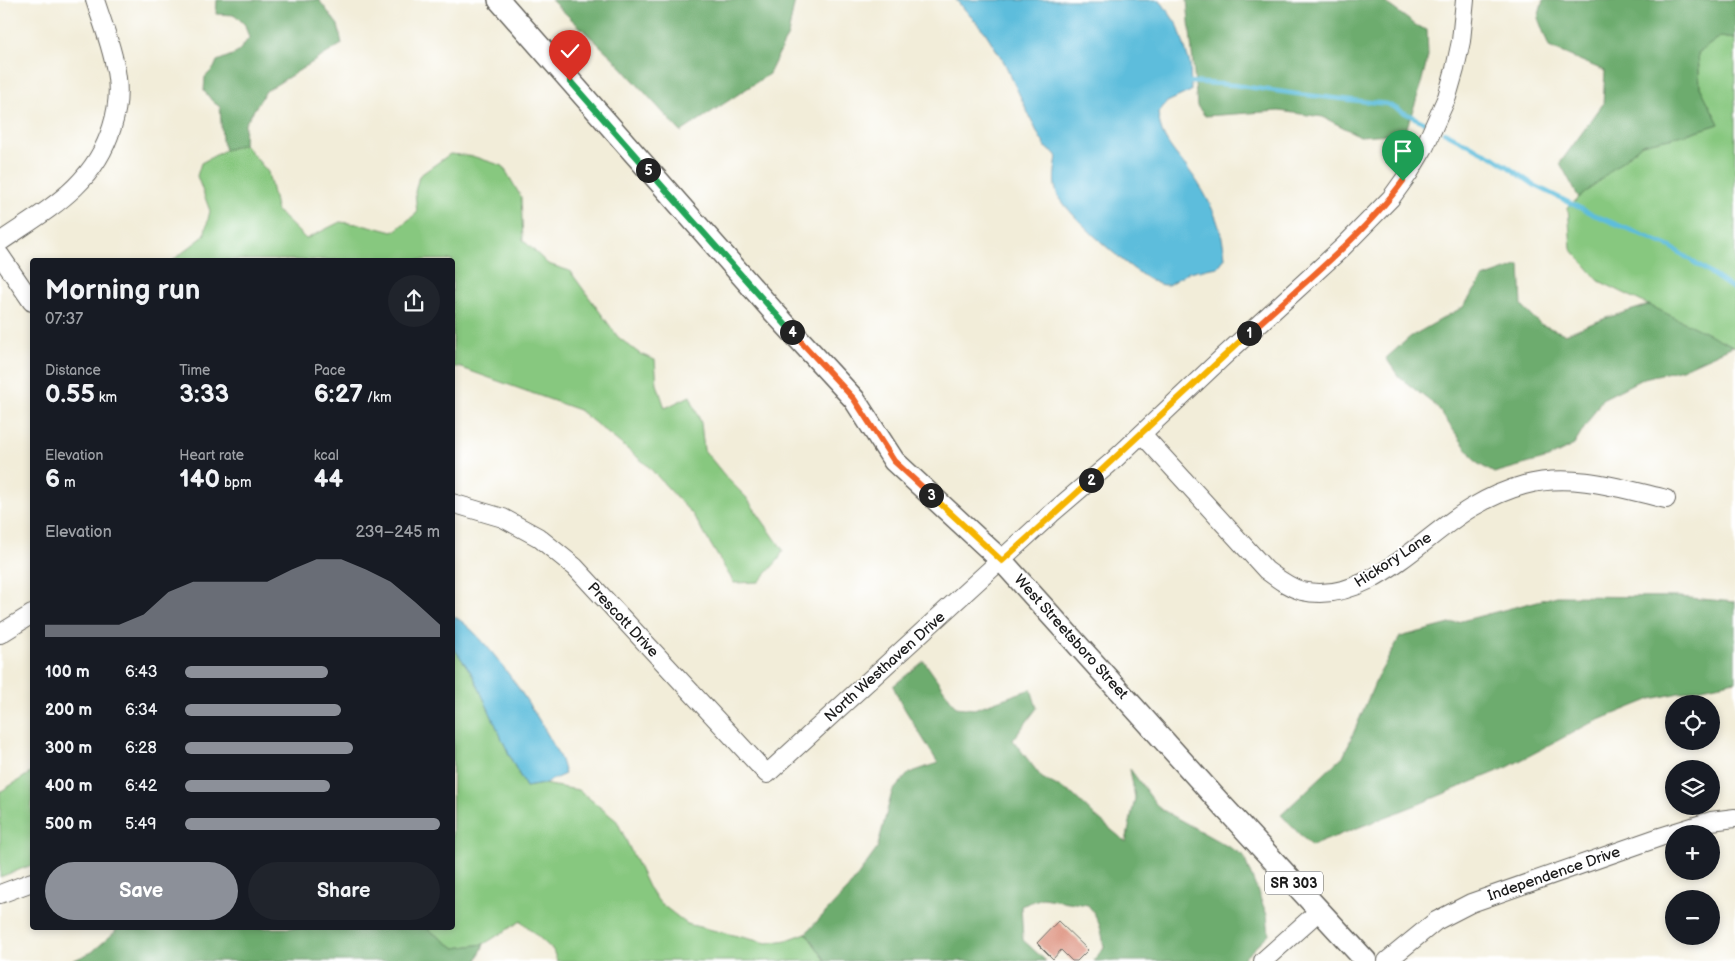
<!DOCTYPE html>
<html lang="en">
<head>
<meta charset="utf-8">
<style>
  :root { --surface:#171b24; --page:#20242c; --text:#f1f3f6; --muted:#9ea1a6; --accent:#8c9099 }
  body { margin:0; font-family:"Balsamiq Sans",sans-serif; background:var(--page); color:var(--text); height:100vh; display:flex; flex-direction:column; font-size:19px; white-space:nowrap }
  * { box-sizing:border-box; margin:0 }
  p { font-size:16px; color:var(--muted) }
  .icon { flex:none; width:28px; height:28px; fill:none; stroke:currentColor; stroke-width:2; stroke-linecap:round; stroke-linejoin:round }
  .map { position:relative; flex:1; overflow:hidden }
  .details { position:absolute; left:30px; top:258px; width:425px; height:672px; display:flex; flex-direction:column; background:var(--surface); border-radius:5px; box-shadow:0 2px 8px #0003 }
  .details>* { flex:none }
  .tools { position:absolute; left:1665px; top:695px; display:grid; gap:10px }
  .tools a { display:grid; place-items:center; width:55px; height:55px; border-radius:50%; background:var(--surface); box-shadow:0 2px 8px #0003; font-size:25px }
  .pin { position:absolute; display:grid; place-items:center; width:42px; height:42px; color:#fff; margin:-51px -21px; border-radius:50% 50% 50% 0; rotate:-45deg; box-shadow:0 0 5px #0007 }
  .pin .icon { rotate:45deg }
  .km { position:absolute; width:25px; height:25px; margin:-12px; border-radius:50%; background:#222; color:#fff; font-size:14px; line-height:25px; text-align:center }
  .round { display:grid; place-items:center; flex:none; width:52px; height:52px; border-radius:26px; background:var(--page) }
  .head { display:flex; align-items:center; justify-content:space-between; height:85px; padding:0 15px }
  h1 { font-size:28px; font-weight:700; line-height:38px }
  .metrics { display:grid; grid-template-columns:repeat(3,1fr); gap:8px; height:85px; padding:5px 15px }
  .metrics div { display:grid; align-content:center }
  .metrics b { font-size:25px; font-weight:700 }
  .metrics small { font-size:14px; font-weight:400 }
  .metrics p { font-size:14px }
  .chart { height:140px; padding:10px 15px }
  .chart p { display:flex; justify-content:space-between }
  .chart svg { width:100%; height:90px; margin-top:5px; fill:var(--accent); opacity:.7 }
  .action { display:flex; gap:10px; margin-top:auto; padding:10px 15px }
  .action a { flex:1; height:58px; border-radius:30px; background:var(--accent); color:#fff; font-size:20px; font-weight:700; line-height:58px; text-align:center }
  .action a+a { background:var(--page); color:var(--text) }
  ul { padding:0 15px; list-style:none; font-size:16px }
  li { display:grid; grid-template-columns:80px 60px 1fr; align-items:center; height:38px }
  li i { height:12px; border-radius:6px; background:var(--accent) }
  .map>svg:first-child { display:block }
</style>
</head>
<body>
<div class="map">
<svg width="1735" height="961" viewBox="0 0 1735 961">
  <rect width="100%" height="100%" fill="#fff"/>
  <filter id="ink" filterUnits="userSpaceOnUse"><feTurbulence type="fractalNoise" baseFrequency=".02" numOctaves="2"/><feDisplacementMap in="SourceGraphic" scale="10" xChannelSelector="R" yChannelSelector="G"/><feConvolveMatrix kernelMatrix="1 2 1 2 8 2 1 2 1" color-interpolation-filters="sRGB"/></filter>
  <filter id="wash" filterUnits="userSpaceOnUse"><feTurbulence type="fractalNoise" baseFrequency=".0096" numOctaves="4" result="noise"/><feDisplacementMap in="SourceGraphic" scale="20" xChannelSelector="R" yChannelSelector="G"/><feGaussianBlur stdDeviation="1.12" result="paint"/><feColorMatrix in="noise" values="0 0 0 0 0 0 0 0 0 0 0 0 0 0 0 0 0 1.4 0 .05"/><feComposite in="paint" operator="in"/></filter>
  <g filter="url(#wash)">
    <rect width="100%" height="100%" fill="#f2edd9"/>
    <path fill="#87c87f" stroke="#52724e" d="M1720 37 1735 39V347L1599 281 1571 249 1568 207 1642 144 1687 134 1719 124 1700 87 1698 53Z
      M244 144 268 172 277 211 306 239 340 222 366 225 393 232 417 213 415 192 419 176 450 154 472 156 503 166 521 197 523 240 548 264 570 271 618 337 640 354 655 360 657 384 665 408 690 396 701 423 704 450 726 477 746 497 783 550 779 559 759 582 734 583 693 515 647 465 579 410 459 367H453L452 260H173L204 236 210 211 197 176 201 163 225 150Z
      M453 647 473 675 513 763 526 787 543 784 579 790 617 821 648 887 660 903 687 924 767 943 787 940 806 933 826 961H557L553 950 521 921 484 944 455 948 426 928H452Z
      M32 772V865L0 877V792Z"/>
    <path fill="#6dac6e" stroke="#446445" d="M217 0H319L338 25 342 44 266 91 245 124 244 144 225 150 222 140 220 107 213 102 204 91 205 77 214 68 217 61 237 53 249 38 245 25 235 15 216 14Z
      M551 0H795L788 35 769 74 681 132 612 57Z
      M1187 0H1382L1417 26 1427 30 1428 56 1419 92 1405 133 1360 136 1323 117 1279 111 1205 116 1197 106Z
      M1543 0H1735V39L1720 37 1698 53 1700 87 1719 124 1687 134 1642 144 1579 198 1560 163 1603 104 1605 71 1549 47 1538 18Z
      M1520 265 1522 306 1540 324 1565 334 1606 318 1649 305 1733 346 1682 369 1644 378 1602 399 1574 445 1548 458 1494 473 1477 463 1436 406 1399 377 1386 358 1410 337 1463 307 1483 278Z
      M1557 596 1679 597 1735 602V681L1651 699 1587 725 1508 767 1419 804 1311 846 1281 815 1344 755 1377 678 1400 637Z
      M924 661 956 707 974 709 1031 689 1037 708 1013 740 1042 778 1071 793 1096 817 1126 842 1135 798 1130 769 1159 808 1243 855 1267 915 1269 934 1241 961H1094L1104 947C1102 931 1099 918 1088 905L1042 898 1021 906 1023 940 1046 961H826L806 933 848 889 877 849 892 792 909 773 938 763 901 703 893 686Z
      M116 928H426L455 948 484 944 477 961H72L92 952 115 932Z"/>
    <path fill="#5dbddc" stroke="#3c6c7c" d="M956 0H1160L1178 26 1190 64 1191 91 1167 102 1158 113C1159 119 1160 126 1162 132 1170 151 1187 165 1198 183 1213 206 1223 231 1225 258L1218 267 1188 272 1168 285C1165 285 1160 285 1157 283 1137 277 1064 212 1057 193 1052 182 1056 166 1057 155L1047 149 1038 134 1004 62 985 32Z
      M453 616C485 631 543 722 559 756 562 761 563 768 565 774L543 784 526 787 513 763 473 675 453 647Z"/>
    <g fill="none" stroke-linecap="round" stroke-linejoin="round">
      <path stroke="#5dbddc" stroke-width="4.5" d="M1190 82 1234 85 1297 94 1387 104 1423 122
        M1444 132 1495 158 1534 185 1592 214 1671 247 1735 290"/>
    </g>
    <g id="blocks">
      <path fill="#de9482" d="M1058 921 1088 950 1077 961H1072L1061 950 1053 959 1037 943Z"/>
    </g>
  </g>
  <g filter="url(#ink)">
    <use href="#blocks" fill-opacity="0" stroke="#67655e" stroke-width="1"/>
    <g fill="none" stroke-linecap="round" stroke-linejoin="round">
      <defs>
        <path id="minor" d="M0 242C48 209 94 186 112 127 117 111 119 94 117 78 114 52 103 25 95 0
          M0 255 32 302
          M1142 434 1266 570C1277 578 1288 587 1302 591 1366 606 1422 537 1471 508 1488 498 1505 490 1524 485 1571 472 1620 488 1666 499
          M452 503 503 518 538 537 575 567 767 774 1051 514 1114 460 1224 356 1342 248 1391 198 1409 173 1425 146 1447 97 1455 69 1461 41 1465 0
          M0 634 32 614
          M0 894 32 882
          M1263 961 1320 910
          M1387 961 1436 921 1471 903 1660 837 1711 821 1735 818"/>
        <path id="major" d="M499 0 773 311 854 399 894 461 1002 561 1222 805 1366 961"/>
      </defs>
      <use href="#minor" stroke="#67655e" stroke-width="20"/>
      <use href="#major" stroke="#67655e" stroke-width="24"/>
      <use href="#minor" stroke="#fff" stroke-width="18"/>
      <use href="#major" stroke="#fff" stroke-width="21"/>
    </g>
  </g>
  <g fill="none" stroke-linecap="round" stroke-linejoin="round" filter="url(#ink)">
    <defs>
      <path id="split-1" d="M1249 333C1300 286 1363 236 1403 181"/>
      <path id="split-2" d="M1091 480 1249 333"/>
      <path id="split-3" d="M931 495 1002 561 1091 480"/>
      <path id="split-4" d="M792 332 854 399 894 461 931 495"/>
      <path id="split-5" d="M648 170 792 332"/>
      <path id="split-6" d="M570 81 648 170"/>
    </defs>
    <use href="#split-1" stroke="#fff" stroke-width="10"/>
    <use href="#split-2" stroke="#fff" stroke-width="10"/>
    <use href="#split-3" stroke="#fff" stroke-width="10"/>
    <use href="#split-4" stroke="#fff" stroke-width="10"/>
    <use href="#split-5" stroke="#fff" stroke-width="10"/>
    <use href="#split-6" stroke="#fff" stroke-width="10"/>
    <use href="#split-1" stroke="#f0652b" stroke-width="6"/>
    <use href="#split-2" stroke="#f5b400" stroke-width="6"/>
    <use href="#split-3" stroke="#f5b400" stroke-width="6"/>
    <use href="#split-4" stroke="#f0652b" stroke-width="6"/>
    <use href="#split-5" stroke="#22a559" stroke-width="6"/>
    <use href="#split-6" stroke="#22a559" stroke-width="6"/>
  </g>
  <g text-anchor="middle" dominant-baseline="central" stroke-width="4" stroke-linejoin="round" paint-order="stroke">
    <rect fill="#fff" stroke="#606060" stroke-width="1" x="1265" y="871.5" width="58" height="23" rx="4"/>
    <g font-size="14" font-weight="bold" fill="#1c1c1c">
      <text x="1294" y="883">SR 303</text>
    </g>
    <g font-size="15" fill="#1c1c1c" stroke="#fff">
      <text transform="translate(1393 560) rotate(-33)">Hickory Lane</text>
      <text transform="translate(623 620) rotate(47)">Prescott Drive</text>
      <text transform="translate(1071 637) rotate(48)">West Streetsboro Street</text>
      <text transform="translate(885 667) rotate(-42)">North Westhaven Drive</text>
      <text transform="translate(1554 874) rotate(-19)">Independence Drive</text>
    </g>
  </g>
</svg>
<div class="tools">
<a><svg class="icon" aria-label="locate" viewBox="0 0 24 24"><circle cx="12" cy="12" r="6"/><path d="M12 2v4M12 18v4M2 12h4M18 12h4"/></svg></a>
<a><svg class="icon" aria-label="layers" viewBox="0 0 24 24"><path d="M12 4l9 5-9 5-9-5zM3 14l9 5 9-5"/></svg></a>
<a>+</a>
<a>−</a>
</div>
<div class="pin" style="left:1403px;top:181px;background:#1e9e55"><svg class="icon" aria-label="arrive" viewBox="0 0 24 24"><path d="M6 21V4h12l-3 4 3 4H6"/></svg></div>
<div class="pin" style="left:570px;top:81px;background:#d93025"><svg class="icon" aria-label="check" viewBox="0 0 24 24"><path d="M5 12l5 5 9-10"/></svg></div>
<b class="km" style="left:1249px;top:333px">1</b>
<b class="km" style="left:1091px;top:480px">2</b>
<b class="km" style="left:931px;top:495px">3</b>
<b class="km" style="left:792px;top:332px">4</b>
<b class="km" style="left:648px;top:170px">5</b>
<section class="details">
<div class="head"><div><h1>Morning run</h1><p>07:37</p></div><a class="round"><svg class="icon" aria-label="share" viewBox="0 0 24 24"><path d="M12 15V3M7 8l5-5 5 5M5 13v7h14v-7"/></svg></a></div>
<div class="metrics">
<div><p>Distance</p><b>0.55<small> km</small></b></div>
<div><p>Time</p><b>3:33</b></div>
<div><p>Pace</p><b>6:27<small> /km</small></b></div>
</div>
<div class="metrics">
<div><p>Elevation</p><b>6<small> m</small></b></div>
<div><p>Heart rate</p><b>140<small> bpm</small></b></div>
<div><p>kcal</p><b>44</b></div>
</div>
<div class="chart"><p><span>Elevation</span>239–245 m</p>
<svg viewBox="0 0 160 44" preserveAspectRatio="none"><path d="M0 44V38L10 38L20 38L30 38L40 33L50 22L60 17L70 17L80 17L90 17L100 11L110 6L120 6L130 11L140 17L150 27L160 38V44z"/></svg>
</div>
<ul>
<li><b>100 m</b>6:43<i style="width:56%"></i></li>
<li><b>200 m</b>6:34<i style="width:61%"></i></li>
<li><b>300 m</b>6:28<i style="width:66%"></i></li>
<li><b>400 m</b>6:42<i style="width:57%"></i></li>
<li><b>500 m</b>5:49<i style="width:100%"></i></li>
</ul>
<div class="action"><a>Save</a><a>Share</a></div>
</section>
</div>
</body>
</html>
